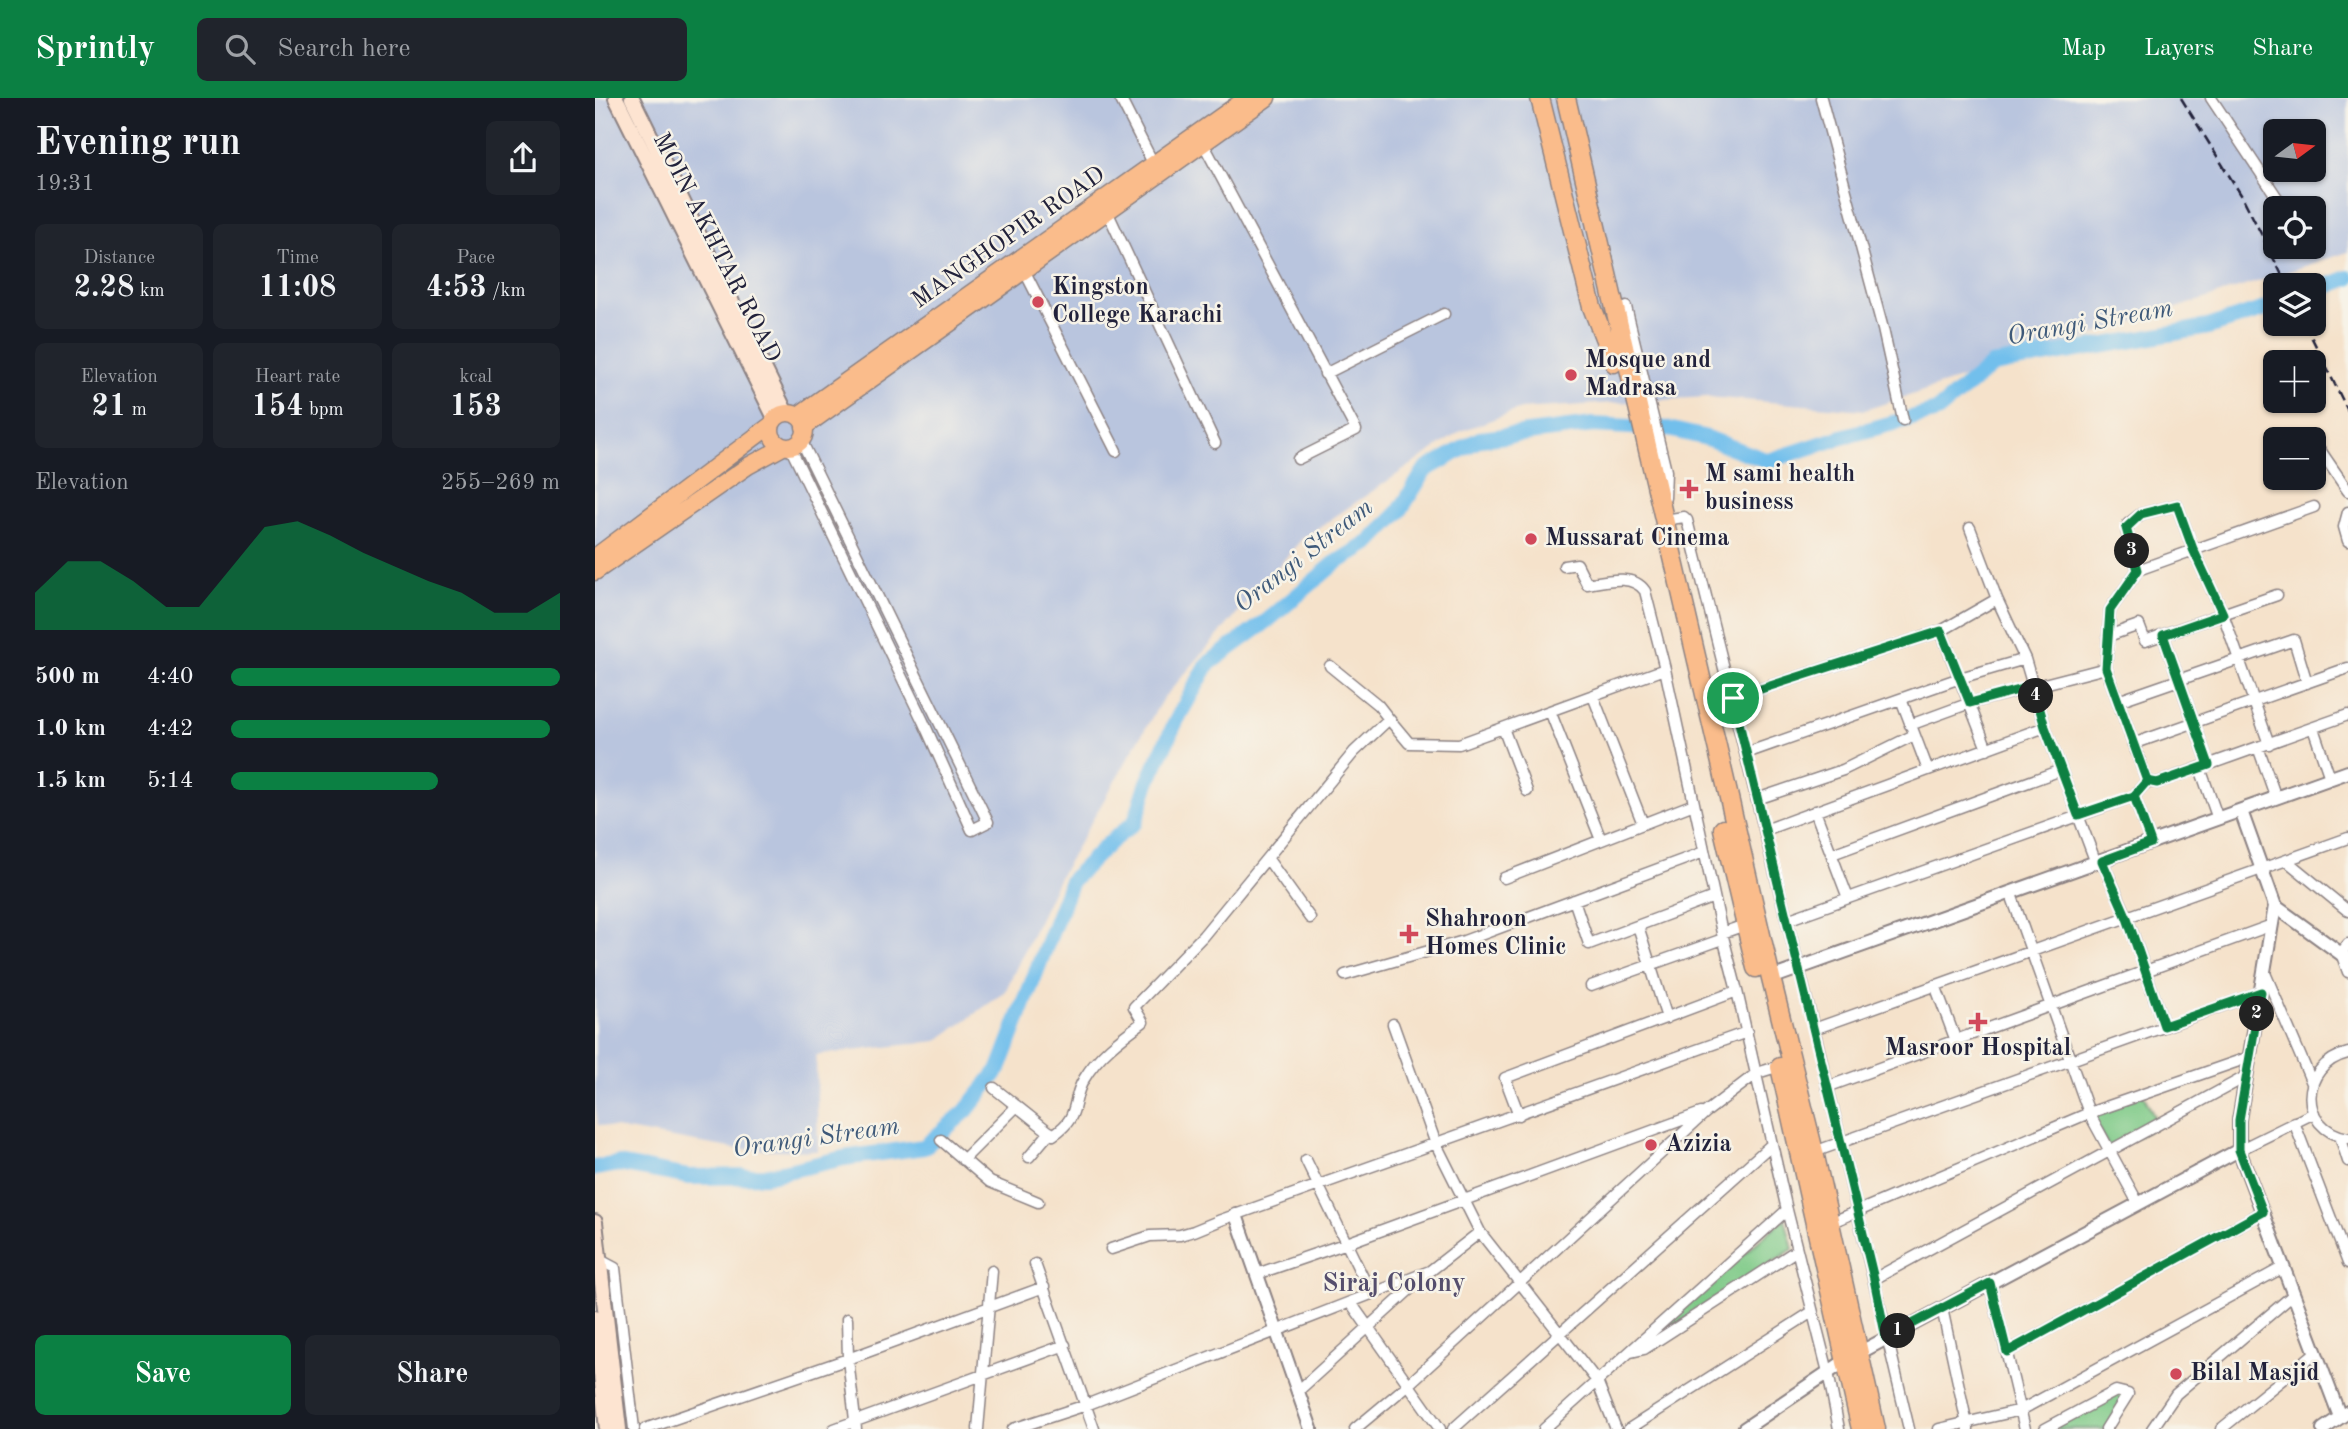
<!DOCTYPE html>
<html lang="en">
<head>
<meta charset="utf-8">
<style>
  :root { --surface:#171b24; --page:#20242c; --text:#f1f3f6; --muted:#9ea1a6; --accent:#0b8043 }
  body { margin:0; font-family:"Old Standard TT",serif; background:var(--page); color:var(--text); height:100vh; display:flex; flex-direction:column; font-size:26px; white-space:nowrap }
  * { box-sizing:border-box; margin:0 }
  p { font-size:23px; color:var(--muted) }
  .icon { flex:none; width:38px; height:38px; fill:none; stroke:currentColor; stroke-width:2; stroke-linecap:round; stroke-linejoin:round }
  .map { position:relative; flex:1; overflow:hidden }
  .panel { display:flex; flex-direction:column; background:var(--surface); width:595px }
  .panel>* { flex:none }
  .needle { width:46px; rotate:75deg }
  .buttons { position:absolute; left:1668px; top:21px; display:grid; gap:14px }
  .buttons a { display:grid; place-items:center; width:63px; height:63px; border-radius:10px; background:var(--surface); box-shadow:0 2px 5px #0004; font-size:35px }
  .pin { position:absolute; display:grid; place-items:center; width:60px; height:60px; color:#fff; margin:-30px; border:4px solid #fff; border-radius:50%; box-shadow:0 2px 7px #0007 }
  .km { position:absolute; width:35px; height:35px; margin:-18px; border-radius:50%; background:#222; color:#fff; font-size:19px; line-height:35px; text-align:center }
  .round { display:grid; place-items:center; flex:none; width:74px; height:74px; border-radius:10px; background:var(--page) }
  .summary { display:flex; align-items:center; justify-content:space-between; height:119px; padding:0 35px }
  h1 { font-size:38px; font-weight:700; line-height:52px }
  .metrics { display:grid; grid-template-columns:repeat(3,1fr); gap:10px; height:119px; padding:7px 35px }
  .metrics div { display:grid; align-content:center; border-radius:10px; background:var(--page); text-align:center }
  .metrics b { font-size:30px; font-weight:700 }
  .metrics small { font-size:19px; font-weight:400 }
  .metrics p { font-size:19px }
  .chart { height:196px; padding:14px 35px }
  .chart p { display:flex; justify-content:space-between }
  .chart svg { width:100%; height:126px; margin-top:7px; fill:var(--accent); opacity:.7 }
  .primary-button { display:flex; gap:14px; margin-top:auto; padding:14px 35px }
  .primary-button a { flex:1; height:80px; border-radius:10px; background:var(--accent); color:#fff; font-size:28px; font-weight:700; line-height:80px; text-align:center }
  .primary-button a+a { background:var(--page); color:var(--text) }
  ul { padding:0 35px; list-style:none; font-size:23px }
  li { display:grid; grid-template-columns:112px 84px 1fr; align-items:center; height:52px }
  li i { height:18px; border-radius:9px; background:var(--accent) }
  header { display:flex; align-items:center; gap:42px; box-sizing:border-box; height:98px; padding:0 35px; background:var(--accent); color:#fff }
  header strong { font-size:33px }
  nav { display:flex; gap:38px; margin-inline-start:auto; font-size:24px }
  .search { width:490px; height:63px; background:var(--page); display:flex; align-items:center; gap:18px; box-sizing:border-box; padding:0 24px; border-radius:10px; color:var(--muted); font-size:26px }
  main { display:flex; flex:1; min-height:0 }
  .map>svg:first-child { display:block }
</style>
</head>
<body>
<header>
<strong>Sprintly</strong>
<div class="search"><svg class="icon" aria-label="search" viewBox="0 0 24 24"><circle cx="10" cy="10" r="6"/><path d="M15 15l6 6"/></svg>Search here</div>
<nav><a>Map</a><a>Layers</a><a>Share</a></nav>
</header>
<main>
<section class="panel">
<div class="summary"><div><h1>Evening run</h1><p>19:31</p></div><a class="round"><svg class="icon" aria-label="share" viewBox="0 0 24 24"><path d="M12 15V3M7 8l5-5 5 5M5 13v7h14v-7"/></svg></a></div>
<div class="metrics">
<div><p>Distance</p><b>2.28<small> km</small></b></div>
<div><p>Time</p><b>11:08</b></div>
<div><p>Pace</p><b>4:53<small> /km</small></b></div>
</div>
<div class="metrics">
<div><p>Elevation</p><b>21<small> m</small></b></div>
<div><p>Heart rate</p><b>154<small> bpm</small></b></div>
<div><p>kcal</p><b>153</b></div>
</div>
<div class="chart"><p><span>Elevation</span>255–269 m</p>
<svg viewBox="0 0 160 44" preserveAspectRatio="none"><path d="M0 44V31L10 20L20 20L30 27L40 36L50 36L60 22L70 8L80 6L90 11L100 17L110 22L120 27L130 31L140 38L150 38L160 31V44z"/></svg>
</div>
<ul>
<li><b>500 m</b>4:40<i style="width:100%"></i></li>
<li><b>1.0 km</b>4:42<i style="width:97%"></i></li>
<li><b>1.5 km</b>5:14<i style="width:63%"></i></li>
</ul>
<div class="primary-button"><a>Save</a><a>Share</a></div>
</section>
<div class="map">
<svg width="1753" height="1331" viewBox="0 0 1753 1331">
  <rect width="100%" height="100%" fill="#f7f3e8"/>
  <filter id="ink" filterUnits="userSpaceOnUse"><feTurbulence type="fractalNoise" baseFrequency=".0143" numOctaves="2"/><feDisplacementMap in="SourceGraphic" scale="14" xChannelSelector="R" yChannelSelector="G"/><feConvolveMatrix kernelMatrix="1 2 1 2 8 2 1 2 1" color-interpolation-filters="sRGB"/></filter>
  <filter id="wash" filterUnits="userSpaceOnUse"><feTurbulence type="fractalNoise" baseFrequency=".00686" numOctaves="4" result="noise"/><feDisplacementMap in="SourceGraphic" scale="28" xChannelSelector="R" yChannelSelector="G"/><feGaussianBlur stdDeviation="1.57" result="paint"/><feColorMatrix in="noise" values="0 0 0 0 0 0 0 0 0 0 0 0 0 0 0 0 0 1.4 0 .05"/><feComposite in="paint" operator="in"/></filter>
  <g filter="url(#wash)">
    <rect width="100%" height="100%" fill="#f5e2cb"/>
    <path fill="#b9c5de" fill-rule="evenodd" d="M0 0H1753V154L1270 312 1112 299 926 311 866 333 707 441 567 602 463 781 410 894 342 943 221 957 223 1053 141 1051 3 1027 0 1006ZM1680 33H1718V72H1680ZM1680 110H1718V149H1680Z"/>
    <path fill="#7fca88" stroke="#507662" stroke-width="2" d="M1548 996 1563 1027 1516 1053 1494 1015Z
      M1190 1120 1198 1151 1059 1241 1056 1237Z
      M1521 1293 1533 1296 1511 1331H1463L1461 1325Z"/>
    <g fill="none" stroke-linecap="round" stroke-linejoin="round">
      <path stroke="#72bfec" stroke-width="16" d="M1718 194 1753 180
        M0 1070 23 1066 94 1079 170 1078 249 1060 329 1049 371 1013 404 971 476 783 515 744 540 724 553 684 582 621 613 566 672 523 739 466 775 444 804 414 830 372 885 341 998 327 1073 331 1112 340 1173 363 1247 339 1342 313 1397 267 1613 229 1680 208"/>
    </g>
  </g>
  <g filter="url(#ink)">
    <g fill="none" stroke-linecap="round" stroke-linejoin="round">
      <defs>
        <path id="minor" d="M525 0 558 65
          M1226 0 1288 231 1308 322
          M1616 0 1689 110
          M608 45 761 332 703 361
          M512 113 620 345
          M429 172 521 353
          M1031 209 1071 373 1070 400
          M730 276 849 216
          M195 349 328 623 377 732 393 724 206 342
          M1725 352 1753 393
          M1753 414 1749 429 1753 443
          M1069 422 1089 419 1092 422 1219 931 1314 1331
          M1375 430 1402 501 1430 561 1450 629 1501 765
          M969 468 982 466 992 486C1010 483 1038 475 1050 493L1070 571 1127 835
          M1543 472 1532 435 1533 426 1546 416 1582 407 1598 451 1628 516 1674 646
          M1346 533 1392 651
          M1568 537 1614 667
          M1513 538 1544 527 1550 543 1682 497
          M735 568 783 607 794 621
          M998 598 1048 726
          M1138 600 1346 533 1402 501
          M1306 601 1333 672
          M1523 603 1699 542 1712 585
          M955 613 1006 742
          M1315 627 1375 605 1511 570
          M908 630 932 693
          M1718 630 1735 680
          M1538 646 1753 570
          M1663 649 1681 700
          M1151 655 1365 580 1430 561
          M1605 670 1623 721
          M1552 683 1562 685 1753 617
          M1162 701 1248 672 1319 637
          M1220 713 1253 800
          M1170 732 1450 629
          M1556 745 1539 698 1552 683 1511 570 1515 512 1543 472 1719 409
          M1237 756 1466 672
          M672 760 715 820
          M1507 763 1532 819 1569 928
          M1692 763 1753 813
          M909 780 1099 706
          M1416 796 1494 1015 1543 1105
          M979 802 994 846 1119 799
          M1192 822 1539 698
          M1043 828 1072 920
          M1753 846 1746 855 1753 874
          M1670 875 1717 985
          M750 877 869 843 1109 754
          M1340 887 1361 943
          M996 888 1128 841
          M1142 893 1127 835 1150 827
          M798 926 841 1046 885 1134 1002 1283 1021 1331
          M1219 931 1753 740
          M1753 955C1704 967 1702 1031 1753 1040
          M1232 989 1677 827
          M399 990 458 1037C487 1018 475 1004 489 981 503 957 526 940 548 924L539 909 608 838 759 654 794 621 814 645 864 646 1070 571
          M924 1017 910 980 1142 893 1192 1112 1233 1274 1244 1331
          M1699 1024 1753 1165
          M1745 1038 1753 1063
          M346 1042 395 1084 443 1104
          M1644 1052 1719 1015
          M1219 1054 1666 894
          M434 1059 455 1034
          M368 1062 422 1008
          M711 1062 776 1196
          M1235 1125 1494 1015 1655 959
          M516 1151 555 1138 585 1137 599 1133 626 1122 1152 934
          M3 1161 20 1170 39 1331
          M440 1166 499 1331
          M662 1176 752 1145 1106 1015
          M1279 1181 1652 978
          M1395 1185 1430 1331
          M756 1205 845 1331
          M1347 1210 1373 1331
          M252 1221 253 1261 261 1331
          M1036 1254 1049 1251 1202 1152
          M1412 1254 1668 1114
          M702 1294 835 1173 885 1134
          M50 1331 253 1261 449 1189
          M239 1331 470 1247
          M383 1331 397 1173
          M418 1331 491 1307 835 1173
          M760 1331 814 1286 1111 1014 1162 975 1185 968
          M858 1331 1177 1046
          M949 1331 1192 1112
          M1034 1331 1217 1214
          M1344 1331 1426 1312 1687 1170
          M1450 1331 1521 1293 1533 1296 1511 1331
          M1557 1331 1581 1296 1698 1197
          M1626 1331 1720 1255"/>
        <path id="tertiary" d="M1646 713 1680 808 1644 1022V1052L1745 1319
          M1680 808 1753 861
          M1176 880 1753 674
          M641 1117 716 1331
          M1264 1255 1644 1052
          M1149 1331 1250 1263
          M1728 1331 1753 1314"/>
        <path id="secondary" d="M21 0 180 320
          M37 0 191 315
          M0 1124 24 1331
          M0 1220 12 1331"/>
        <path id="primary" d="M176 332a17 17 0 1 1 34 0a17 17 0 1 1-34 0Z
          M202 318 652 0
          M209 329 672 0
          M0 459 176 327
          M0 474 153 368 188 349"/>
        <path id="trunk" d="M945 0 997 209 1019 265
          M971 0 1176 880 1219 1054 1281 1331
          M1128 731 1161 870
          M1185 969 1266 1331"/>
      </defs>
      <use href="#minor" stroke="#8c8283" stroke-width="13"/>
      <use href="#tertiary" stroke="#8c8283" stroke-width="16"/>
      <use href="#secondary" stroke="#8c8283" stroke-width="18"/>
      <use href="#primary" stroke="#8c8283" stroke-width="19"/>
      <use href="#trunk" stroke="#8c8283" stroke-width="21"/>
      <use href="#minor" stroke="#fff" stroke-width="10"/>
      <use href="#tertiary" stroke="#fff" stroke-width="12"/>
      <use href="#secondary" stroke="#fde4d1" stroke-width="14"/>
      <use href="#primary" stroke="#fabc8b" stroke-width="16"/>
      <use href="#trunk" stroke="#fabc8b" stroke-width="18"/>
      <path stroke="#22223b" stroke-width="2.5" stroke-dasharray="10 5" stroke-linecap="butt" d="M1586 0 1648 100 1692 187
        M1710 226 1753 313"/>
    </g>
  </g>
  <g fill="none" stroke-linecap="round" stroke-linejoin="round" filter="url(#ink)">
    <defs>
      <path id="route" d="M1138 600 1279 1181 1291 1240 1395 1185 1412 1254 1668 1114 1644 1052V1022L1666 894 1569 928 1532 820 1507 763 1556 745 1539 698 1552 683 1511 570 1515 512 1543 472 1531 430 1546 416 1582 407 1598 451 1628 516 1568 537 1614 667 1562 685 1552 683 1539 698 1483 717 1450 629 1438 588 1375 605 1346 533 1138 600"/>
    </defs>
    <use href="#route" stroke="#fff" stroke-width="14"/>
    <use href="#route" stroke="#0b8043" stroke-width="9"/>
  </g>
  <g fill="#d1495b" stroke="#f7f3e8" stroke-width="2.5">
    <circle cx="443" cy="204" r="7"/>
    <circle cx="976" cy="277" r="7"/>
    <path d="M1090.5 380.5h7v7h7v7h-7v7h-7v-7h-7v-7h7z"/>
    <circle cx="936" cy="441" r="7"/>
    <path d="M810.5 825.5h7v7h7v7h-7v7h-7v-7h-7v-7h7z"/>
    <path d="M1379.5 913.5h7v7h7v7h-7v7h-7v-7h-7v-7h7z"/>
    <circle cx="1056" cy="1047" r="7"/>
    <circle cx="1581" cy="1276" r="7"/>
  </g>
  <g text-anchor="middle" dominant-baseline="central" stroke-width="5" stroke-linejoin="round" paint-order="stroke">
    <g font-size="24" fill="#22223b" stroke="#f7f3e8">
      <text transform="translate(414 140) rotate(-35)">MANGHOPIR ROAD</text>
      <text transform="translate(121 150) rotate(63)">MOIN AKHTAR ROAD</text>
    </g>
    <g font-size="24" font-weight="bold" fill="#22223b" stroke="#f7f3e8" text-anchor="start">
      <text x="457" y="190">Kingston<tspan x="457" dy="28">College Karachi</tspan></text>
      <text x="990" y="263">Mosque and<tspan x="990" dy="28">Madrasa</tspan></text>
      <text x="1110" y="377">M sami health<tspan x="1110" dy="28">business</tspan></text>
      <text x="950" y="441">Mussarat Cinema</text>
      <text x="830" y="822">Shahroon<tspan x="830" dy="28">Homes Clinic</tspan></text>
      <text x="1383" y="951" text-anchor="middle">Masroor Hospital</text>
      <text x="1070" y="1047">Azizia</text>
      <text x="1595" y="1276">Bilal Masjid</text>
    </g>
    <g font-size="26" font-style="italic" fill="#3e5979" stroke="#f7f3e8">
      <text transform="translate(1495 225) rotate(-10)">Orangi Stream</text>
      <text transform="translate(709 458) rotate(-38)">Orangi Stream</text>
      <text transform="translate(221 1040) rotate(-8)">Orangi Stream</text>
    </g>
    <g font-size="26" font-weight="bold" fill="#554e6d" stroke="#f7f3e8">
      <text x="799" y="1186">Siraj Colony</text>
    </g>
  </g>
</svg>
<div class="buttons">
<a><svg class="needle" viewBox="-14 -14 28 28"><path d="M0-13l5 13h-10z" fill="#e53935"/><path d="M0 13l5-13h-10z" fill="#9ea1a6"/></svg></a>
<a><svg class="icon" aria-label="locate" viewBox="0 0 24 24"><circle cx="12" cy="12" r="6"/><path d="M12 2v4M12 18v4M2 12h4M18 12h4"/></svg></a>
<a><svg class="icon" aria-label="layers" viewBox="0 0 24 24"><path d="M12 4l9 5-9 5-9-5zM3 14l9 5 9-5"/></svg></a>
<a>+</a>
<a>−</a>
</div>
<div class="pin" style="left:1138px;top:600px;background:#1e9e55"><svg class="icon" aria-label="arrive" viewBox="0 0 24 24"><path d="M6 21V4h12l-3 4 3 4H6"/></svg></div>
<b class="km" style="left:1303px;top:1233px">1</b>
<b class="km" style="left:1662px;top:916px">2</b>
<b class="km" style="left:1537px;top:453px">3</b>
<b class="km" style="left:1441px;top:598px">4</b>
</div>
</main>
</body>
</html>
